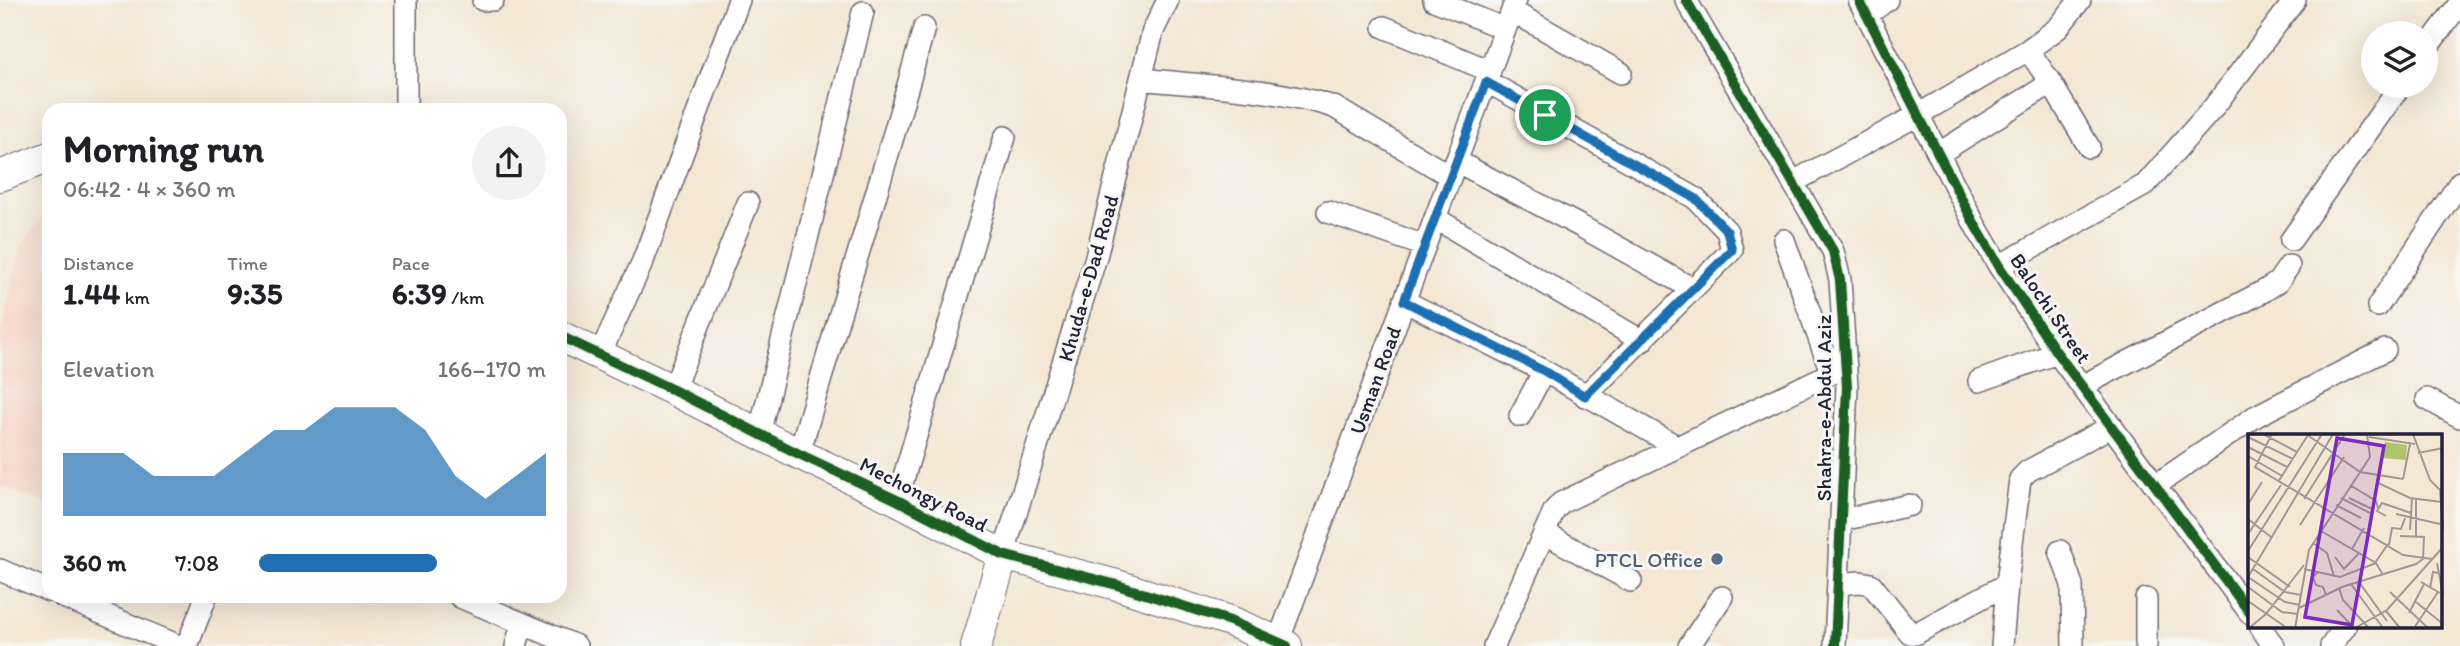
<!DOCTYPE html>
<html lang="en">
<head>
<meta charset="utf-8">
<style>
  :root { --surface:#fff; --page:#f2f2f2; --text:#202124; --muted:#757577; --accent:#1f6fb2 }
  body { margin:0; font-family:Itim,sans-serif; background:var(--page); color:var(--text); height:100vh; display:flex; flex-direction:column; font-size:26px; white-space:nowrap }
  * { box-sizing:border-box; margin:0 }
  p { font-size:23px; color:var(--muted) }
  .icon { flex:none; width:38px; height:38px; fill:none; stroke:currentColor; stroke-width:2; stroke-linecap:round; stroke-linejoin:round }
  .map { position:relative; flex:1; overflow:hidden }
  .panel { position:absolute; left:42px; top:103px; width:525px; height:500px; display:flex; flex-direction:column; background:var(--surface); border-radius:21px; box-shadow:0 7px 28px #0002 }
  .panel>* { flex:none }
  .buttons { position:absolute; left:2361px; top:21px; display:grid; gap:14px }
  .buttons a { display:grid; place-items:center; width:77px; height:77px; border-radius:50%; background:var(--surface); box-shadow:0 7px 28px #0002; font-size:35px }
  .pin { position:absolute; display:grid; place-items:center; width:60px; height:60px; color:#fff; margin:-30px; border:4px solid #fff; border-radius:50%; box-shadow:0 2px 7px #0007 }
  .round { display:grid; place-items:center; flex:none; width:74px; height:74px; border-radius:37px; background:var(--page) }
  .summary { display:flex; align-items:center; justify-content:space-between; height:119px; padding:0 21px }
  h1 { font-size:38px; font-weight:700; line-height:52px }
  .figures { display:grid; grid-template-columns:repeat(3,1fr); gap:10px; height:119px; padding:7px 21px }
  .figures div { display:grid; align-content:center }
  .figures b { font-size:30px; font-weight:700 }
  .figures small { font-size:19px; font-weight:400 }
  .figures p { font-size:19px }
  .chart { height:196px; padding:14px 21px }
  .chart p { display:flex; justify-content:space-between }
  .chart svg { width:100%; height:126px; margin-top:7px; fill:var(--accent); opacity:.7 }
  ul { padding:0 21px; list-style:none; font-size:23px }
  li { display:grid; grid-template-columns:112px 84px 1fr; align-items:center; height:52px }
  li i { height:18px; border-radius:9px; background:var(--accent) }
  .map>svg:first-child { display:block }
</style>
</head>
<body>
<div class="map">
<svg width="2460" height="646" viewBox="0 0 2460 646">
  <rect width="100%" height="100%" fill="#f6f6f2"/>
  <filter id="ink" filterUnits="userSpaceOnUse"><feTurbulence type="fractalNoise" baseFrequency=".0143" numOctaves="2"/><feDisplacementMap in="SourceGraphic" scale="14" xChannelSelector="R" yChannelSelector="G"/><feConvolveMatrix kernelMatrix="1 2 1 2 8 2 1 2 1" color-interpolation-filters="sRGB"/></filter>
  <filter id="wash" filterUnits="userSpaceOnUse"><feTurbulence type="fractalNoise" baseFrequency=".00686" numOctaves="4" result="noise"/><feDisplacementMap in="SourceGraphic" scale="28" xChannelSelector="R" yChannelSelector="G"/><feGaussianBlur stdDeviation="1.57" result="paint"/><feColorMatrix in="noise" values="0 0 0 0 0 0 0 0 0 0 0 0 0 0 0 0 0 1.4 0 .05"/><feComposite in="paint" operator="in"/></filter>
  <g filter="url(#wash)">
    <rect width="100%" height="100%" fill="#f4e7d4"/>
    <path fill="#f5d3c2" d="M49 206V504L0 486V335L21 248Z"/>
  </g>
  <g filter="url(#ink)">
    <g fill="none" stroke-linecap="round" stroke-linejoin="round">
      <defs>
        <path id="street" d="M483 0H493
          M1434 0 1505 29
          M1686 0 1833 251 1840 280 1847 387 1835 646
          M1859 0 1975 225 1999 266 2057 353 2250 613
          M1512 11 1621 73
          M1867 15 1887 0
          M1384 27 1490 71
          M2426 49 2460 3
          M2028 50 2051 83 2089 147
          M1141 79C1205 86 1273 88 1334 107L1450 176
          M1486 81 1695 198 1727 231 1732 250 1585 396
          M406 110V0
          M1938 154 2051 83
          M1456 161 1580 226 1693 289
          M1793 182 1918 115 2028 50 2058 28 2080 0
          M1328 212 1425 246
          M1435 218 1642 341
          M1784 240 1831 372
          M2291 240 2400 86
          M1999 266 2145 185 2213 108 2295 0
          M1404 301 1544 371 1676 446
          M2378 306 2460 182
          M599 356 643 261 739 0
          M1979 381 2057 353
          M2082 386 2264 291 2278 282 2289 266
          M673 390 748 203
          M2427 399 2460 417
          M1520 416 1544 371
          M759 434 863 12
          M799 454C839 312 885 171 924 28
          M2156 485 2256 416 2385 350
          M897 500 1005 137
          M1842 520 1910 505
          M1544 533 1631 581
          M2060 551 2072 585 2073 646
          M1003 555 1096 257 1153 31 1168 0
          M0 570 49 591
          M1838 584 1860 582 1871 584 1910 633 1915 634 2007 584 2020 479 2028 471 2112 426
          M63 597 179 646
          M460 597 576 646
          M2146 599V646
          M2260 627 2274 646
          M1278 642 1516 0
          M187 646 206 597
          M516 646 522 623
          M1494 646 1554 511 1561 503 1846 366
          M1689 646 1722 597
          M2002 646 2007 584
          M2331 646 2345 627"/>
        <path id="secondary" d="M0 176 49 157
          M560 336 673 390 799 454 897 500 1003 555 1117 585 1230 621 1287 646
          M976 646 1003 555"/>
      </defs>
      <use href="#street" stroke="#6c6771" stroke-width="24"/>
      <use href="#secondary" stroke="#6c6771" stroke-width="32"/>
      <use href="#street" stroke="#fff" stroke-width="21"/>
      <use href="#secondary" stroke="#fff" stroke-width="30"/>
      <defs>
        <path id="cycleway" d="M1686 0 1833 251 1840 280 1847 387 1835 646
          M1859 0 1975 225 1999 266 2057 353 2250 613
          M560 336 673 390 799 454 897 500 1003 555 1117 585 1230 621 1287 646"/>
      </defs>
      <use href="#cycleway" stroke="#f6f6f2" stroke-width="15"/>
      <use href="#cycleway" stroke="#1b5e20" stroke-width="10"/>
    </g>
  </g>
  <g fill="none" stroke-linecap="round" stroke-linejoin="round" filter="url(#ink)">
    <defs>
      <path id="route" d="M1486 82 1695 198 1727 231 1732 250 1585 396 1544 371 1404 301Z"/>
    </defs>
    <use href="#route" stroke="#fff" stroke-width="14"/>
    <use href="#route" stroke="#1f6fb2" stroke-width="9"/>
  </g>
  <circle fill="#5c6f8a" stroke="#f6f6f2" stroke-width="2.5" cx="1717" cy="559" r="7"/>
  <g text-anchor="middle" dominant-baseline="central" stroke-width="6" stroke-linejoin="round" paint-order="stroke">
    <g font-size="21" fill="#22223b" stroke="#f6f6f2">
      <text transform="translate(1088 278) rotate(-74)">Khuda-e-Dad Road</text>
      <text transform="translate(2051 308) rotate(56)">Balochi Street</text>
      <text transform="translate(1375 380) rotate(-70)">Usman Road</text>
      <text transform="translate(1823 408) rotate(-90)">Shahra-e-Abdul Aziz</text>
      <text transform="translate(924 494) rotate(27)">Mechongy Road</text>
    </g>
    <g font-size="21" fill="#4e5e75" stroke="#f6f6f2" text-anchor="end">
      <text x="1703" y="559">PTCL Office</text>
    </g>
  </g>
  <g transform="translate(2248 434)">
    <rect width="194" height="194" fill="#f4e7d4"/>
    <path d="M137 8 159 11 158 26 135 24Z" fill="#adc56b"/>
    <path fill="none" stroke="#a09897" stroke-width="2" d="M15 0 49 18M24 0 7 33 155 121 184 125M58 0 112 38M165 0 182 46 192 56 195 96M0 3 45 25M121 3 167 10M0 13 39 33M170 19 195 14M0 22 34 42M112 38 155 45M131 42 130 49 162 64 194 68M155 45 162 10M30 48 60 1M102 51 128 67 130 74M93 64 122 79M101 64 124 75M168 64V103M56 65 97 0M0 70 14 48M88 71 113 84M148 80 192 90M138 82 129 77 134 69 163 79M0 85 23 103M52 91 96 23M162 96 164 64M73 97 128 129 135 141M0 100 33 51M65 109 79 119 86 142M141 111 144 94 153 95 157 84M104 115 116 94M0 117 74 0M0 123 42 153M87 123 96 135 111 119M127 129 140 110M189 129 195 161M5 135 37 158 53 161M56 135 92 143 128 129M70 138 65 143 68 151 75 153 78 161M0 143 85 0M0 143 37 168 52 171M111 148 139 187M173 148 192 159M103 150 135 194M0 153 34 178 50 180M91 154 95 166 121 194M182 154 185 138 191 139M142 158 180 194M0 167 39 194M168 168 195 190M51 174 94 153 168 130 175 125 176 103 152 102M89 176 106 194M138 177 152 194M161 179 176 150M1 194 18 180 56 131M47 194 61 116 122 23 119 0M107 194 139 176 195 113M166 194 190 158"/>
    <path fill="#7b2cbf" fill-opacity="0.15" stroke="#7b2cbf" stroke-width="3.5" d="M89 4 136 12 104 191 57 183Z"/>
    <rect width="194" height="194" fill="none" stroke="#22223b" stroke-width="3.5"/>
  </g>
</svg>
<div class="buttons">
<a><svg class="icon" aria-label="layers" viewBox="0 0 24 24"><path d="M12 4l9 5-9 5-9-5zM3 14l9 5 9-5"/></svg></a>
</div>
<div class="pin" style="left:1545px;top:115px;background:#1e9e55"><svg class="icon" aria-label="arrive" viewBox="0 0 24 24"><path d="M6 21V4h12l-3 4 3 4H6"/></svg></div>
<section class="panel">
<div class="summary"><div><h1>Morning run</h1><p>06:42 · 4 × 360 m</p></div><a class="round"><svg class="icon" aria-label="share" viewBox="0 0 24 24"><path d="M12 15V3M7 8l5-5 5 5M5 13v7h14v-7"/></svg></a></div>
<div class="figures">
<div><p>Distance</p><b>1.44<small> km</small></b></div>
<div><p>Time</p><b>9:35</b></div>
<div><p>Pace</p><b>6:39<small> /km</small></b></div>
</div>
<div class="chart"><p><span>Elevation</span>166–170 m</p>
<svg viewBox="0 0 160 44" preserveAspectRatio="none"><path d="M0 44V22L10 22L20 22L30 30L40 30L50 30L60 22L70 14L80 14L90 6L100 6L110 6L120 14L130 30L140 38L150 30L160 22V44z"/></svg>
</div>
<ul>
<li><b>360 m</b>7:08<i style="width:62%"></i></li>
</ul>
</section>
</div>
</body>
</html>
